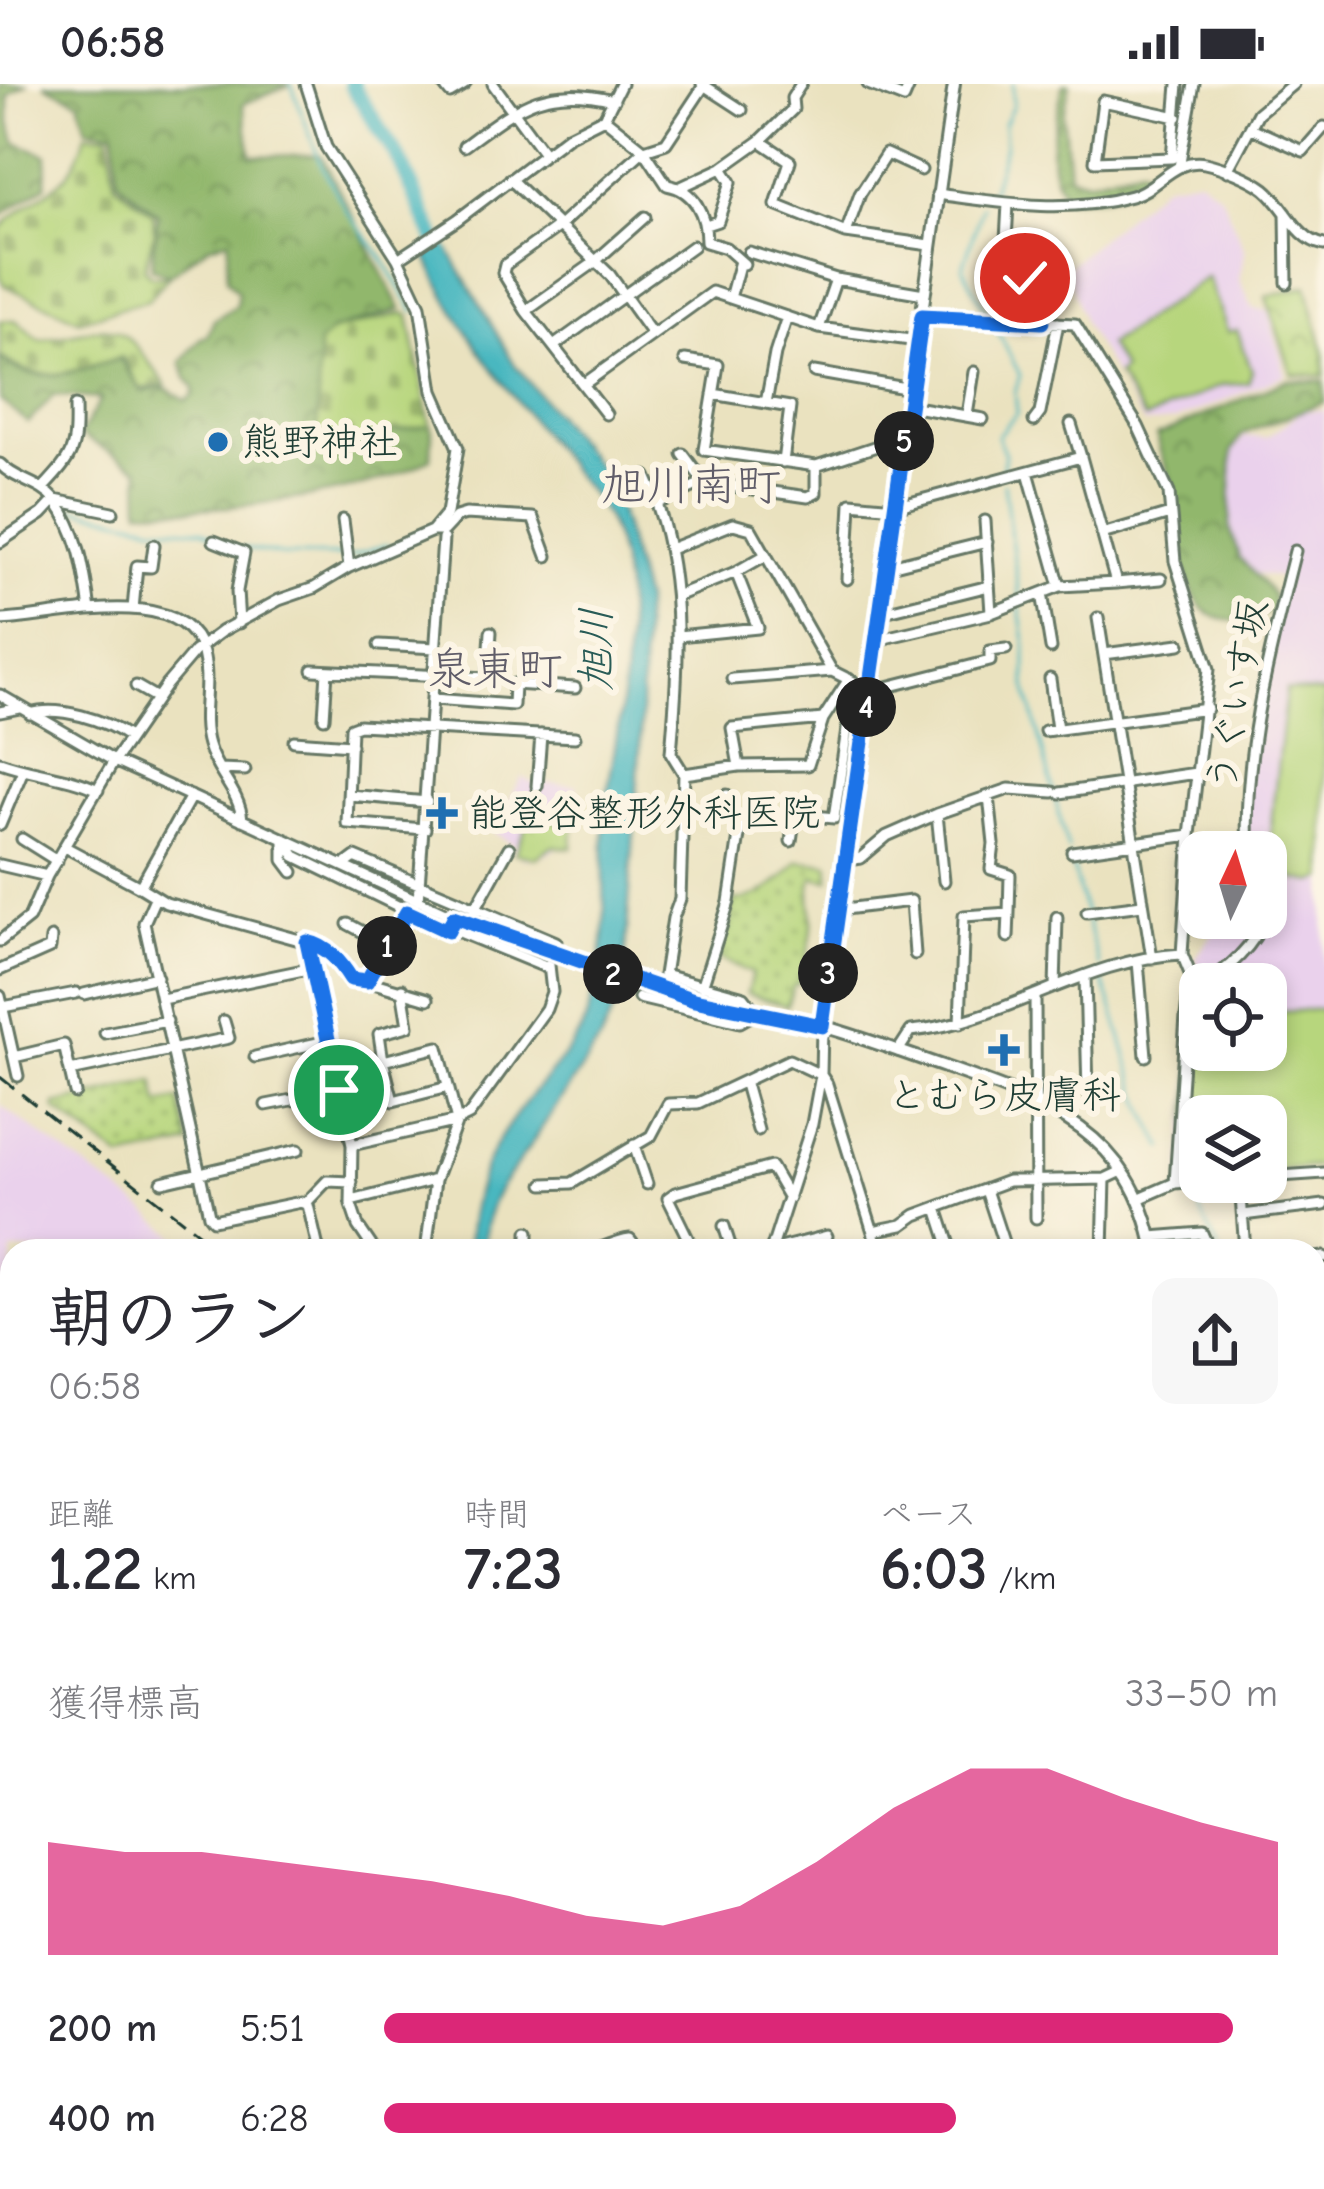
<!DOCTYPE html>
<html lang="ja">
<head>
<meta charset="utf-8">
<style>
  :root { --surface:#fff; --page:#f7f7f7; --text:#2b2b33; --muted:#7c7c81; --accent:#db2777 }
  body { margin:0; font-family:"Comic Neue","Klee One",sans-serif; background:var(--page); color:var(--text); height:100vh; display:flex; flex-direction:column; font-size:45px; white-space:nowrap }
  * { box-sizing:border-box; margin:0 }
  p { font-size:39px; color:var(--muted) }
  .icon { flex:none; width:66px; height:66px; fill:none; stroke:currentColor; stroke-width:2; stroke-linecap:round; stroke-linejoin:round }
  .map { position:relative; flex:1; overflow:hidden }
  .panel { position:absolute; left:0px; top:1155px; width:1326px; height:951px; display:flex; flex-direction:column; background:var(--surface); border-radius:36px 36px 0 0; box-shadow:0 6px 18px #0003 }
  .panel>* { flex:none }
  .needle { width:78px; rotate:4deg }
  .buttons { position:absolute; left:1179px; top:747px; display:grid; gap:24px }
  .buttons a { display:grid; place-items:center; width:108px; height:108px; border-radius:24px; background:var(--surface); box-shadow:0 6px 18px #0003; font-size:60px }
  .pin { position:absolute; display:grid; place-items:center; width:102px; height:102px; color:#fff; margin:-51px; border:6px solid #fff; border-radius:50%; box-shadow:0 3px 12px #0007 }
  .km { position:absolute; width:60px; height:60px; margin:-30px; border-radius:50%; background:#222; color:#fff; font-size:33px; line-height:60px; text-align:center }
  .round { display:grid; place-items:center; flex:none; width:126px; height:126px; border-radius:24px; background:var(--page) }
  .summary { display:flex; align-items:center; justify-content:space-between; height:204px; padding:0 48px }
  h1 { font-size:66px; font-weight:700; line-height:90px }
  .stats { display:grid; grid-template-columns:repeat(3,1fr); gap:18px; height:204px; padding:12px 48px }
  .stats div { display:grid; align-content:center }
  .stats b { font-size:60px; font-weight:700 }
  .stats small { font-size:33px; font-weight:400 }
  .stats p { font-size:33px }
  .chart { height:336px; padding:24px 48px }
  .chart p { display:flex; justify-content:space-between }
  .chart svg { width:100%; height:216px; margin-top:12px; fill:var(--accent); opacity:.7 }
  ul { padding:0 48px; list-style:none; font-size:39px }
  li { display:grid; grid-template-columns:192px 144px 1fr; align-items:center; height:90px }
  li i { height:30px; border-radius:15px; background:var(--accent) }
  .status { display:flex; justify-content:space-between; align-items:center; height:84px; padding:0 60px; background:var(--surface); direction:ltr }
  .status svg { height:33px; fill:currentColor }
  .map>svg:first-child { display:block }
</style>
</head>
<body>
<div class="status"><b>06:58</b><svg viewBox="0 0 49 12"><path d="M0 12V9h3v3zM5 12V6h3v6zM10 12V3h3v9zM15 12V0h3v12zM26 1h20v11H26zM47 4h2v5h-2z"/></svg></div>
<div class="map">
<svg width="1324" height="2105" viewBox="0 0 1324 2105">
  <defs>
    <pattern id="grass-dots" width="8" height="8" patternUnits="userSpaceOnUse" patternTransform="scale(3)"><rect width="8" height="8" fill="#b7d67d"/><path d="M2 2h.1M6 6h.1" fill="none" stroke="#94af67" stroke-width="1.8" stroke-linecap="round"/></pattern>
    <pattern id="forest-crowns" width="20" height="18" patternUnits="userSpaceOnUse" patternTransform="scale(3)"><rect width="20" height="18" fill="#91b76c"/><path d="M2 6a3 3 0 1 1 6 0M12 15a3 3 0 1 1 6 0" fill="none" stroke="#76965a"/></pattern>
    <pattern id="cemetery-stones" width="16" height="16" patternUnits="userSpaceOnUse" patternTransform="scale(3)"><rect width="16" height="16" fill="#b7d67d"/><path d="M2 7V4a2 2 0 0 1 4 0v3zM10 15v-3a2 2 0 0 1 4 0v3z" fill="#94af67"/></pattern>
    <pattern id="park-crowns" width="20" height="18" patternUnits="userSpaceOnUse" patternTransform="scale(3)"><rect width="20" height="18" fill="#b7d67d"/><path d="M2 6a3 3 0 1 1 6 0M12 15a3 3 0 1 1 6 0" fill="none" stroke="#94af67"/></pattern>
  </defs>
  <rect width="100%" height="100%" fill="#fcf5e5"/>
  <filter id="ink" filterUnits="userSpaceOnUse"><feTurbulence type="fractalNoise" baseFrequency=".00833" numOctaves="2"/><feDisplacementMap in="SourceGraphic" scale="24" xChannelSelector="R" yChannelSelector="G"/><feConvolveMatrix kernelMatrix="1 2 1 2 8 2 1 2 1" color-interpolation-filters="sRGB"/></filter>
  <filter id="wash" filterUnits="userSpaceOnUse"><feTurbulence type="fractalNoise" baseFrequency=".004" numOctaves="4" result="noise"/><feDisplacementMap in="SourceGraphic" scale="48" xChannelSelector="R" yChannelSelector="G"/><feGaussianBlur stdDeviation="2.7" result="paint"/><feColorMatrix in="noise" values="0 0 0 0 0 0 0 0 0 0 0 0 0 0 0 0 0 1.4 0 .05"/><feComposite in="paint" operator="in"/></filter>
  <g filter="url(#wash)">
    <rect width="100%" height="100%" fill="#eae2bf"/>
    <path fill="#ead1ec" d="M1199 94 1221 111 1245 167 1239 195 1253 224 1268 227 1286 291 1176 336 1144 340 1085 241 1066 184 1164 100Z
      M1324 326V1083L1266 1088V1032H1200V1093L1195 1094 1181 1089 1194 930 1200 925V966H1266V900H1210L1195 875 1224 834H1266V768H1240L1247 679 1281 493 1244 489 1231 443 1233 368 1244 352 1266 354 1302 327Z
      M522 693 542 705 544 699 577 701 573 765 557 764 536 775H527L512 769 515 761 493 748Z
      M0 1021 145 1126 194 1167H12V1357H0Z
      M1314 1425 1324 1446V2105H1015L1016 2094H1314Z"/>
    <path fill="url(#grass-dots)" stroke="#6b8a58" stroke-width="3" d="M798 777 829 780V796L813 793C806 810 813 824 812 842 811 861 804 881 800 900L794 901 787 922 747 910 752 889 716 873 731 841V824L735 816C758 818 784 794 798 777Z
      M154 997 159 1020 179 1016 190 1060 122 1075 56 1026 55 1021Z"/>
    <path fill="url(#forest-crowns)" stroke="#587a50" stroke-width="3" d="M0 0H26L9 11V36L15 58 47 71 46 101 0 132Z
      M44 0H292L243 20 251 72 321 71 401 225 330 247 326 270 424 316 432 348 431 374C367 413 215 429 140 425L139 385 80 351 101 315 54 311 28 339 0 316V275C37 305 79 286 120 275L142 308 165 303 186 317 194 311V303L186 294 181 278 201 254 207 252 214 236 236 222 238 208 227 195 229 155 210 161 169 191 151 184 158 130 118 97 114 47 87 44 79 17Z
      M1063 0H1070L1063 31 1069 91 1087 96 1141 83 1149 87 1141 101 1101 114 1069 115C1037 83 1057 38 1063 0Z
      M1287 296 1324 297V318L1242 350 1232 367 1230 444 1239 473 1274 512 1273 525C1258 536 1247 538 1228 536 1177 533 1181 445 1174 407 1170 388 1158 371 1157 352Z"/>
    <path fill="url(#cemetery-stones)" stroke="#6b8a58" stroke-width="3" d="M86 50H109L115 100 153 129 154 150 144 185 151 192 168 193 148 216 80 236 4 201 0 193V145C36 105 70 112 86 50Z
      M404 229 409 232 430 341 365 353 339 376 317 364 319 259 332 247Z
      M15 236 40 256C124 240 114 231 166 301L141 305 122 273C74 285 43 305 0 272V237Z"/>
    <path fill="url(#park-crowns)" stroke="#6b8a58" stroke-width="3" d="M1307 202 1324 269V292L1292 290 1266 213Z
      M533 728 555 739 563 728H574L572 764 552 762 536 774 515 769Z"/>
    <path fill="#b7d67d" stroke="#6b8a58" stroke-width="3" d="M1207 193 1228 248 1237 246 1252 287 1248 299 1222 301 1145 335 1117 291 1123 286 1108 261Z
      M1286 606 1324 609V794L1315 798 1295 795 1281 785 1269 759Z
      M1324 925V1082L1266 1086V1032H1200V1037L1188 1036 1196 931 1200 928V966H1266V929Z"/>
    <path fill="#48b7c0" stroke="#347a7a" stroke-width="3" d="M445 160 515 281 602 388 617 418 644 517 640 665 623 905 600 957 514 1085C494 1107 484 1136 484 1167H468C471 1091 495 1054 543 997 560 977 581 954 588 929 595 903 602 875 604 848 606 803 600 756 607 711 620 632 645 510 606 433 595 413 576 394 562 375 512 310 457 247 426 171Z"/>
    <g fill="none" stroke-linecap="round" stroke-linejoin="round">
      <path stroke="#48b7c0" stroke-width="3" d="M291 0 321 80 347 128 381 172 414 227
        M990 112 1005 62 1004 40 1013 21V0
        M982 122 963 184 988 231
        M995 242 1020 291 1015 308 1017 329 997 352 1005 370 1002 389
        M1004 400 1019 513
        M71 424 155 442 202 446 213 452
        M244 464 281 471 342 472
        M351 472 388 461
        M1020 524 1026 563V602L1068 765
        M1070 773 1099 882
        M1102 895C1125 951 1132 1013 1164 1064
        M1189 1103 1219 1167
        M1314 1407 1324 1431"/>
      <path stroke="#48b7c0" stroke-width="16" d="M351 0 400 77 448 184"/>
    </g>
  </g>
  <g filter="url(#ink)">
    <g fill="none" stroke-linecap="round" stroke-linejoin="round">
      <defs>
        <path id="minor" d="M443 0 450 9 465 0
          M493 0 544 69
          M702 0 742 26
          M868 0 904 14 910 0
          M604 34 644 66 667 101C695 106 706 131 706 158L726 164 744 180
          M1251 44 1303 67 1324 43
          M760 57 790 77 776 121 846 149 930 161
          M464 62C520 21 543 0 614 16
          M1171 74 1095 77 1103 17 1177 33
          M1172 74 1178 0
          M1179 83 1194 0
          M1227 87 1258 29 1293 0
          M510 95 610 191 652 250
          M681 103 722 84 760 57 793 25 792 14 801 0
          M937 110C1003 119 1066 130 1131 112 1158 105 1174 73 1205 79 1222 83 1251 94 1265 105 1286 122 1296 155 1324 161
          M1286 129 1287 199
          M706 141 718 137 731 98 722 84
          M846 149 860 110 886 70 921 86
          M749 168 836 195 924 210
          M398 175 457 136 568 52 604 34 621 0
          M1005 175 1008 120
          M1025 194 1042 238
          M730 214 740 177
          M526 227 591 181 645 133
          M922 232 1075 240 1138 342 1169 409 1175 477 1209 585 1190 751 1182 870 1191 892 1186 932 1175 1099
          M819 244 836 195
          M555 261 693 162
          M685 276 718 281 704 366 816 382
          M814 288 911 305
          M584 300 712 208 819 244 918 257
          M713 310 790 323 783 378
          M766 319 775 270 787 233
          M909 322 983 335
          M606 330 526 227 503 189 505 181 559 142 644 66 666 59 705 0
          M967 331 974 288
          M1034 337 1040 329 1058 239
          M1071 340 1081 373
          M683 370 704 398
          M0 380C16 397 40 398 55 416L42 430 0 458
          M1028 388 1060 502
          M646 392C686 479 679 575 671 669L684 690 680 815 673 834 664 891 744 913 756 929
          M44 403C74 371 76 366 75 322
          M658 419 704 398 808 413 816 409V382L904 353
          M343 436 349 483
          M985 437 991 529
          M432 447H443L456 433 466 430 533 434 547 472
          M1102 450 1170 430
          M214 457 244 469 237 507 239 539
          M670 465 733 440 751 445 832 587
          M886 483 987 458
          M847 495 851 419 895 423 1081 373 1116 499 1060 502 991 529 876 556
          M1116 499 1161 495
          M1042 509 1051 564
          M676 512 736 488 766 471
          M133 525 137 482 151 483 154 461
          M90 526C84 485 80 450 55 416L113 428
          M880 529 989 502
          M1098 534 1152 874
          M0 536C53 535 182 496 203 569 211 600 199 631 208 661 215 688 240 707 242 736
          M678 552 758 544 736 488
          M379 561 436 564
          M1104 570 1180 560
          M313 586 488 594 491 548
          M732 595 832 587 854 598 834 734 795 730 791 757
          M1050 595 1057 645
          M136 602 157 614
          M869 603 883 604 990 577V567L1006 565
          M0 611 114 677 454 833 694 916 822 942 821 991 812 1040 771 1167
          M433 615 513 621 514 600 575 604
          M0 628 20 624
          M30 630C59 621 105 636 129 653
          M324 634 327 587
          M1045 647 1207 625
          M294 657 351 661
          M0 678C33 690 66 691 98 706
          M739 682 732 644 823 635
          M219 685 245 686
          M684 690 739 682 808 681 823 635 849 595
          M537 702 541 651
          M1060 709 1196 689
          M349 711 427 718
          M191 712 140 803 166 819 307 858 352 1061 351 1121 358 1142 375 1167
          M937 730 944 797
          M0 741 23 686
          M425 745 347 739 351 644 359 641 575 653
          M22 755 57 777
          M284 756 295 772 449 847
          M284 756V776L293 788
          M67 764 140 803
          M1072 768 1190 751
          M1248 768C1242 668 1271 563 1295 467
          M843 777 861 774 887 752 937 730 1009 705 1053 708
          M0 781 47 792
          M343 782 355 773 556 858
          M155 814 144 839 209 1131 213 1136 301 1118 308 1121 318 1164
          M418 817 443 455
          M837 826 911 817 915 870
          M474 827 509 764
          M1087 828 1142 821
          M348 840 387 861
          M450 844 548 884
          M1008 853 1009 829
          M0 857 29 834 47 792 114 677 167 600 195 567 222 547 279 516 314 504 349 483 432 447 447 429 458 364 433 307 420 222 398 175 326 63 306 0
          M307 858C328 862 341 879 351 895L367 897 407 828
          M1138 877 1146 972
          M0 886 50 864 51 854
          M1085 892 1088 1009
          M367 897 428 915
          M1203 900C1227 887 1256 860 1264 834
          M702 903 729 818 741 738 727 732V711
          M1055 903 1057 833
          M84 910 157 893
          M1035 911 1036 1134
          M0 912 18 992
          M639 914 740 938 756 929
          M162 915 313 884
          M3 923 76 909
          M960 939 964 832 1009 829 1010 791 991 785 994 760 989 712
          M105 949 167 937
          M898 967 911 947C1005 938 1086 874 1182 870
          M14 973 64 961 75 1009
          M255 973 327 957
          M383 977 379 950 408 942 402 905
          M70 987 229 954 224 937
          M745 1000 758 1046
          M266 1021 339 1007
          M352 1061 457 1037 469 1031 546 925 552 908 549 881
          M634 1061 647 1100
          M1266 1093 1324 1089
          M162 1098 298 1066
          M1240 1098 1245 1167
          M544 1100 572 1099 651 1052 668 1020 698 1019 789 976 821 991 827 1000 879 1167
          M986 1106 1006 1167
          M1138 1115 1175 1099 1200 1097
          M351 1117 435 1096
          M305 1120 327 1097 352 1098
          M937 1124 951 1167
          M1243 1131 1324 1121
          M724 1142 732 1167
          M873 1147 902 1141 916 1131 1008 1097 1105 1095 1122 1087
          M528 1148V1167
          M1151 1153 1202 1149 1210 1167
          M772 1166 827 1152
          M426 1167 435 1096 457 1037 438 963 383 977 393 1017 448 1003
          M590 1167C606 1164 614 1157 630 1155L639 1167
          M694 1167 668 1114 675 1109 771 1083 789 1114
          M1103 1167 1105 1095
          M1314 1174 1324 1173
          M1314 1226 1324 1225
          M1314 1280 1324 1277
          M1314 1341 1324 1338
          M0 1360H12
          M0 1383H12
          M0 1418H12
          M0 1463H12
          M0 1485 7 1532
          M1314 1583H1324
          M0 1612 12 1609
          M0 1725 12 1718
          M0 1799 12 1794
          M0 1887 12 1882
          M0 1931 5 1941 0 1945
          M0 2008 12 1999
          M477 2094 483 2105
          M606 2094 610 2105
          M892 2094 931 2099
          M312 2096 377 2105
          M50 2105 58 2094
          M212 2105 217 2094
          M404 2105 406 2094
          M518 2105 520 2094
          M668 2105 670 2094
          M770 2105 771 2094"/>
        <path id="major" d="M954 0 822 942C864 954 904 969 945 983 1048 1019 1131 1047 1154 1167
          M1101 2105V2094"/>
      </defs>
      <use href="#minor" stroke="#667765" stroke-width="15"/>
      <use href="#major" stroke="#667765" stroke-width="16"/>
      <use href="#minor" stroke="#fff" stroke-width="9"/>
      <use href="#major" stroke="#fff" stroke-width="10"/>
      <path stroke="#1f3d34" stroke-width="3" stroke-dasharray="18 9" stroke-linecap="butt" d="M0 993 221 1167
        M588 2094 592 2105"/>
    </g>
  </g>
  <g fill="none" stroke-linecap="round" stroke-linejoin="round" filter="url(#ink)">
    <defs>
      <path id="route" d="M339 1006 307 858C328 862 341 879 351 895L367 897 407 828 448 847 454 833 694 916 822 942 922 232 1042 238 1025 194"/>
    </defs>
    <use href="#route" stroke="#fff" stroke-width="24"/>
    <use href="#route" stroke="#1a73e8" stroke-width="15"/>
  </g>
  <g fill="#1f6fb2" stroke="#fcf5e5" stroke-width="4.5">
    <circle cx="218" cy="358" r="12"/>
    <path d="M436 711h12v12h12v12h-12v12h-12v-12h-12v-12h12z"/>
    <path d="M998 948h12v12h12v12h-12v12h-12v-12h-12v-12h12z"/>
  </g>
  <g text-anchor="middle" dominant-baseline="central" stroke-width="12" stroke-linejoin="round" paint-order="stroke">
    <g font-size="39" fill="#1f3d34" stroke="#fcf5e5" text-anchor="start">
      <text x="242" y="358">熊野神社</text>
      <text x="469" y="729">能登谷整形外科医院</text>
      <text x="1004" y="1011" text-anchor="middle">とむら皮膚科</text>
    </g>
    <g font-size="39" fill="#1f3d34" stroke="#fcf5e5">
      <text transform="translate(1237 612) rotate(-80)">うぐいす坂</text>
    </g>
    <g font-size="42" font-style="italic" fill="#295c57" stroke="#fcf5e5">
      <text transform="translate(596 565) rotate(-90)">旭川</text>
    </g>
    <g font-size="45" fill="#605d69" stroke="#fcf5e5">
      <text x="691" y="401">旭川南町</text>
      <text x="495" y="585">泉東町</text>
    </g>
  </g>
</svg>
<div class="buttons">
<a><svg class="needle" viewBox="-14 -14 28 28"><path d="M0-13l5 13h-10z" fill="#e53935"/><path d="M0 13l5-13h-10z" fill="#7c7c81"/></svg></a>
<a><svg class="icon" aria-label="locate" viewBox="0 0 24 24"><circle cx="12" cy="12" r="6"/><path d="M12 2v4M12 18v4M2 12h4M18 12h4"/></svg></a>
<a><svg class="icon" aria-label="layers" viewBox="0 0 24 24"><path d="M12 4l9 5-9 5-9-5zM3 14l9 5 9-5"/></svg></a>
</div>
<div class="pin" style="left:339px;top:1006px;background:#1e9e55"><svg class="icon" aria-label="arrive" viewBox="0 0 24 24"><path d="M6 21V4h12l-3 4 3 4H6"/></svg></div>
<div class="pin" style="left:1025px;top:194px;background:#d93025"><svg class="icon" aria-label="check" viewBox="0 0 24 24"><path d="M5 12l5 5 9-10"/></svg></div>
<b class="km" style="left:387px;top:862px">1</b>
<b class="km" style="left:613px;top:890px">2</b>
<b class="km" style="left:828px;top:889px">3</b>
<b class="km" style="left:866px;top:623px">4</b>
<b class="km" style="left:904px;top:357px">5</b>
<section class="panel">
<div class="summary"><div><h1>朝のラン</h1><p>06:58</p></div><a class="round"><svg class="icon" aria-label="share" viewBox="0 0 24 24"><path d="M12 15V3M7 8l5-5 5 5M5 13v7h14v-7"/></svg></a></div>
<div class="stats">
<div><p>距離</p><b>1.22<small> km</small></b></div>
<div><p>時間</p><b>7:23</b></div>
<div><p>ペース</p><b>6:03<small> /km</small></b></div>
</div>
<div class="chart"><p><span>獲得標高</span>33–50 m</p>
<svg viewBox="0 0 160 44" preserveAspectRatio="none"><path d="M0 44V21L10 23L20 23L30 25L40 27L50 29L60 32L70 36L80 38L90 34L100 25L110 14L120 6L130 6L140 12L150 17L160 21V44z"/></svg>
</div>
<ul>
<li><b>200 m</b>5:51<i style="width:95%"></i></li>
<li><b>400 m</b>6:28<i style="width:64%"></i></li>
</ul>
</section>
</div>
</body>
</html>
